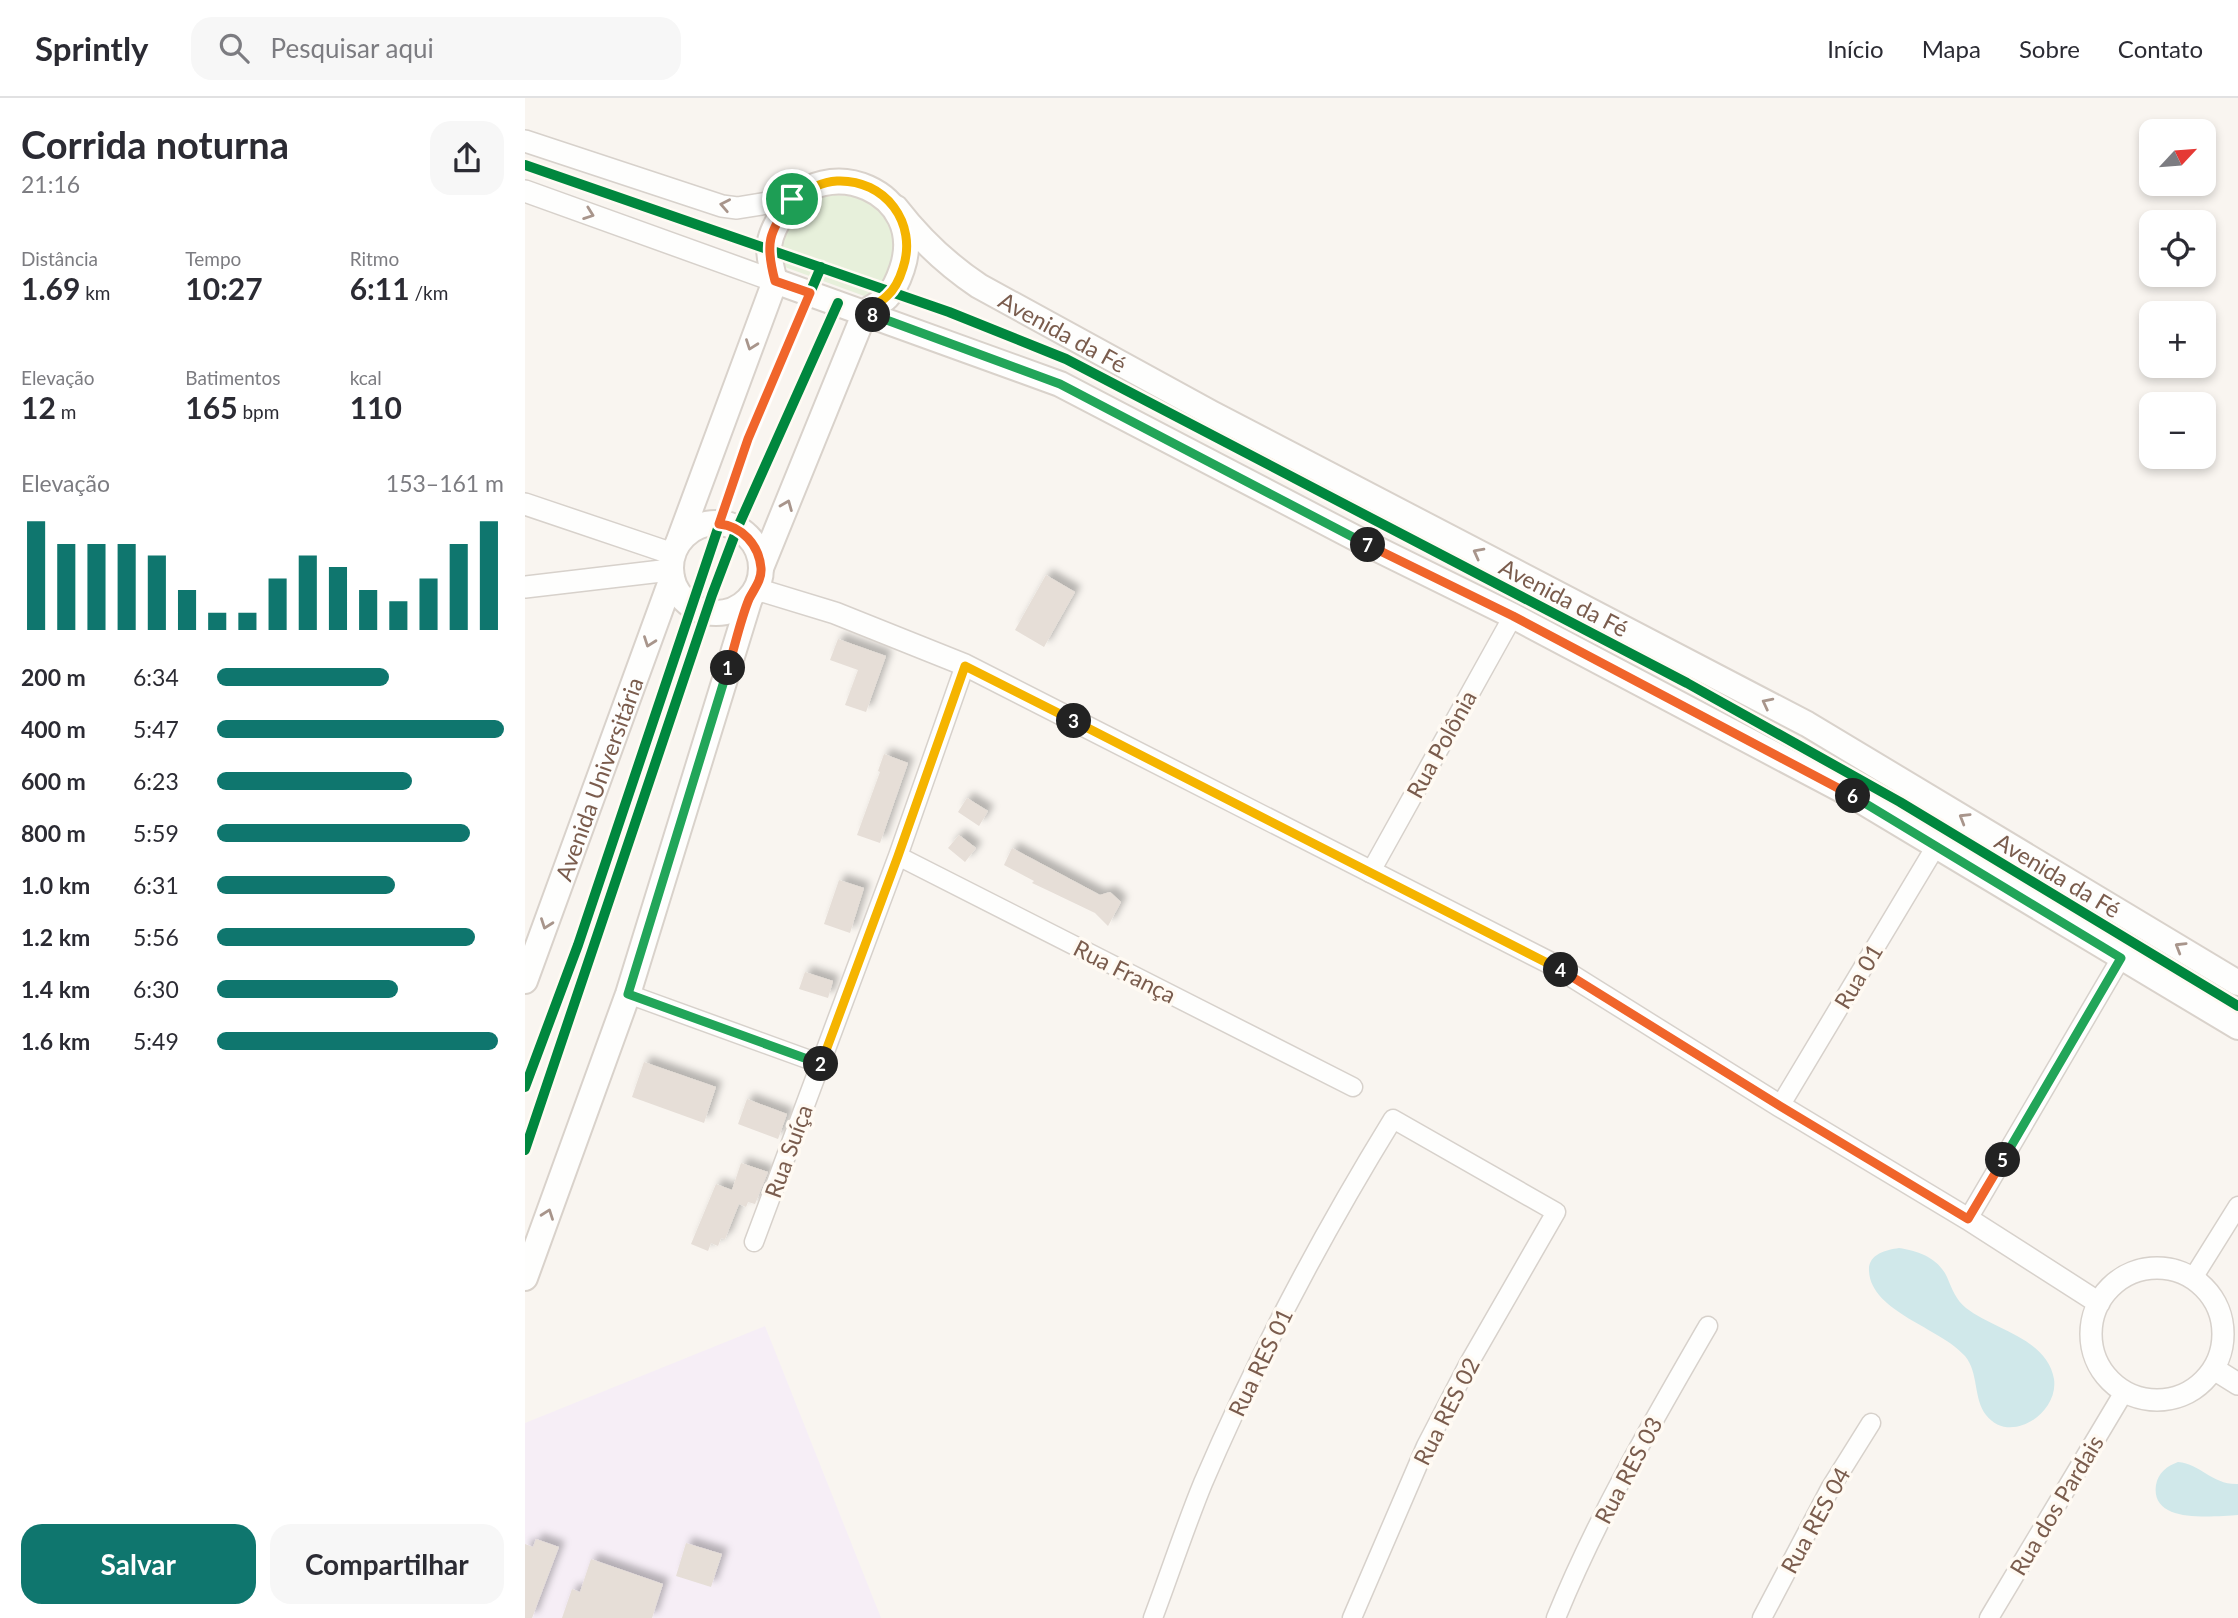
<!DOCTYPE html>
<html lang="pt">
<head>
<meta charset="utf-8">
<style>
  :root { --surface:#fff; --page:#f7f7f7; --text:#2b2b33; --muted:#7c7c81; --line:#e1e1e2; --accent:#0f766e }
  body { margin:0; font-family:Lato,sans-serif; background:var(--page); color:var(--text); height:100vh; display:flex; flex-direction:column; font-size:26px; white-space:nowrap }
  * { box-sizing:border-box; margin:0 }
  p { font-size:23px; color:var(--muted) }
  .icon { flex:none; width:38px; height:38px; fill:none; stroke:currentColor; stroke-width:2; stroke-linecap:round; stroke-linejoin:round }
  .map { position:relative; flex:1; overflow:hidden }
  .details { display:flex; flex-direction:column; background:var(--surface); width:525px }
  .details>* { flex:none }
  .needle { width:46px; rotate:64deg }
  .fabs { position:absolute; left:1614px; top:21px; display:grid; gap:14px }
  .fabs a { display:grid; place-items:center; width:77px; height:77px; border-radius:14px; background:var(--surface); box-shadow:0 4px 10px #0003; font-size:35px }
  .pin { position:absolute; display:grid; place-items:center; width:60px; height:60px; color:#fff; margin:-30px; border:4px solid #fff; border-radius:50%; box-shadow:0 2px 7px #0007 }
  .km { position:absolute; width:35px; height:35px; margin:-18px; border-radius:50%; background:#222; color:#fff; font-size:19px; line-height:35px; text-align:center }
  .round { display:grid; place-items:center; flex:none; width:74px; height:74px; border-radius:21px; background:var(--page) }
  .head { display:flex; align-items:center; justify-content:space-between; height:119px; padding:0 21px }
  h1 { font-size:38px; font-weight:700; line-height:52px }
  .metrics { display:grid; grid-template-columns:repeat(3,1fr); gap:10px; height:119px; padding:7px 21px }
  .metrics div { display:grid; align-content:center }
  .metrics b { font-size:30px; font-weight:700 }
  .metrics small { font-size:19px; font-weight:400 }
  .metrics p { font-size:19px }
  .chart { height:196px; padding:14px 21px }
  .chart p { display:flex; justify-content:space-between }
  .chart svg { width:100%; height:126px; margin-top:7px; stroke:var(--accent); stroke-width:6 }
  .button { display:flex; gap:14px; margin-top:auto; padding:14px 21px }
  .button a { flex:1; height:80px; border-radius:21px; background:var(--accent); color:#fff; font-size:28px; font-weight:700; line-height:80px; text-align:center }
  .button a+a { background:var(--page); color:var(--text) }
  ul { padding:0 21px; list-style:none; font-size:23px }
  li { display:grid; grid-template-columns:112px 84px 1fr; align-items:center; height:52px }
  li i { height:18px; border-radius:9px; background:var(--accent) }
  header { display:flex; align-items:center; gap:42px; box-sizing:border-box; height:98px; padding:0 35px; background:var(--surface); border-bottom:2px solid var(--line) }
  header strong { font-size:33px }
  nav { display:flex; gap:38px; margin-inline-start:auto; font-size:24px }
  .search { width:490px; height:63px; background:var(--page); display:flex; align-items:center; gap:18px; box-sizing:border-box; padding:0 24px; border-radius:21px; color:var(--muted); font-size:26px }
  main { display:flex; flex:1; min-height:0 }
  .map>svg:first-child { display:block }
</style>
</head>
<body>
<header>
<strong>Sprintly</strong>
<div class="search"><svg class="icon" aria-label="search" viewBox="0 0 24 24"><circle cx="10" cy="10" r="6"/><path d="M15 15l6 6"/></svg>Pesquisar aqui</div>
<nav><a>Início</a><a>Mapa</a><a>Sobre</a><a>Contato</a></nav>
</header>
<main>
<section class="details">
<div class="head"><div><h1>Corrida noturna</h1><p>21:16</p></div><a class="round"><svg class="icon" aria-label="share" viewBox="0 0 24 24"><path d="M12 15V3M7 8l5-5 5 5M5 13v7h14v-7"/></svg></a></div>
<div class="metrics">
<div><p>Distância</p><b>1.69<small> km</small></b></div>
<div><p>Tempo</p><b>10:27</b></div>
<div><p>Ritmo</p><b>6:11<small> /km</small></b></div>
</div>
<div class="metrics">
<div><p>Elevação</p><b>12<small> m</small></b></div>
<div><p>Batimentos</p><b>165<small> bpm</small></b></div>
<div><p>kcal</p><b>110</b></div>
</div>
<div class="chart"><p><span>Elevação</span>153–161 m</p>
<svg viewBox="0 0 160 44" preserveAspectRatio="none"><path d="M5 44V6M15 44V14M25 44V14M35 44V14M45 44V18M55 44V30M65 44V38M75 44V38M85 44V26M95 44V18M105 44V22M115 44V30M125 44V34M135 44V26M145 44V14M155 44V6"/></svg>
</div>
<ul>
<li><b>200 m</b>6:34<i style="width:60%"></i></li>
<li><b>400 m</b>5:47<i style="width:100%"></i></li>
<li><b>600 m</b>6:23<i style="width:68%"></i></li>
<li><b>800 m</b>5:59<i style="width:88%"></i></li>
<li><b>1.0 km</b>6:31<i style="width:62%"></i></li>
<li><b>1.2 km</b>5:56<i style="width:90%"></i></li>
<li><b>1.4 km</b>6:30<i style="width:63%"></i></li>
<li><b>1.6 km</b>5:49<i style="width:98%"></i></li>
</ul>
<div class="button"><a>Salvar</a><a>Compartilhar</a></div>
</section>
<div class="map">
<svg width="1713" height="1520" viewBox="0 0 1713 1520">
  <defs>
    <filter id="shadow"><feDropShadow dx="6" dy="-6" stdDeviation="3.5" flood-color="#0004"/></filter>
  </defs>
  <rect width="100%" height="100%" fill="#f9f5f0"/>
  <path fill="#f6eef6" d="M240 1228 356 1520H0V1325Z"/>
  <path fill="#e7f0db" d="M306 97C335 96 363 107 369 139 371 150 365 173 363 184L342 199 257 168C251 135 273 105 306 97Z"/>
  <path fill="#d0e8ea" d="M1374 1150C1394 1153 1413 1160 1422 1179 1427 1191 1431 1202 1441 1210 1469 1232 1522 1240 1529 1281 1534 1315 1485 1348 1461 1317 1448 1300 1454 1275 1440 1258 1416 1230 1346 1214 1344 1173 1343 1156 1361 1152 1374 1150Z
    M1653 1364C1676 1366 1687 1387 1713 1386V1417C1690 1418 1625 1427 1631 1387 1633 1375 1642 1368 1653 1364Z"/>
  <path fill="#e6ded7" filter="url(#shadow)" d="M521 477 550 494 519 549 490 532Z
    M313 541 361 558 341 614 320 607 333 572 305 562Z
    M359 656 383 665 355 745 332 737 355 674 353 673Z
    M442 700 463 713 454 728 433 714Z
    M434 737 451 750 440 764 423 750Z
    M487 750 575 797 585 794 596 804 583 828 570 815 522 792 507 785 509 783 479 767Z
    M314 782 339 790 325 835 299 826Z
    M280 874 308 883 303 900 274 891Z
    M119 964 191 989 179 1025 107 999Z
    M222 1001 262 1016 253 1041 213 1026Z
    M216 1065 243 1074 230 1106 223 1104 221 1109 214 1106 200 1141 196 1140 193 1148 186 1145 183 1153 166 1146 191 1086 207 1092Z
    M11 1441 34 1449 7 1520H0V1446L8 1449Z
    M161 1445 197 1456 186 1489 151 1478Z
    M66 1461 138 1486 127 1520H37L47 1491 55 1494Z"/>
  <g fill="none" stroke-linecap="round" stroke-linejoin="round">
    <defs>
      <path id="minor" d="M373 758 828 989
        M845 775 988 518
        M103 896 296 966
        M1255 1008 1411 748
        M1443 1121 1596 860
        M229 1144 373 758 440 567
        M1668 1180 1713 1108
        M628 1520C645 1475 660 1429 678 1385 732 1259 796 1138 868 1021L1031 1114 943 1267 901 1348 827 1520
        M1031 1520C1072 1419 1128 1323 1183 1228
        M1237 1520 1306 1389 1346 1325
        M1464 1520 1599 1294"/>
      <path id="tertiary" d="M0 43 197 108 212 110 267 101
        M0 93 250 183
        M0 406 148 456
        M0 489 145 472
        M231 491 310 515 440 567 1031 868 1255 1008 1443 1121 1574 1205
        M1566 1236a66 66 0 1 1 132 0a66 66 0 1 1-132 0Z
        M1689 1271 1713 1286"/>
      <g id="secondary">
        <path id="s1" d="M371 110C395 141 421 166 454 188L686 315 1282 626 1713 885"/>
        <path d="M250 183 535 286 836 443 988 518 1328 698 1713 929"/>
        <circle cx="191" cy="470" r="45"/>
        <path d="M153 445 250 183C241 151 241 141 259 113 299 52 403 93 377 171 374 180 369 192 362 199 356 205 347 209 340 214L236 470"/>
        <path id="s2" d="M0 883 147 480"/>
        <path d="M0 1180 103 896 225 500"/>
      </g>
    </defs>
    <use href="#minor" stroke="#d7d1cb" stroke-width="21"/>
    <use href="#tertiary" stroke="#d7d1cb" stroke-width="24"/>
    <use href="#secondary" stroke="#d9d2cb" stroke-width="28"/>
    <use href="#minor" stroke="#fefefd" stroke-width="18"/>
    <use href="#tertiary" stroke="#fefefd" stroke-width="21"/>
    <use href="#secondary" stroke="#fefefd" stroke-width="24"/>
    <defs>
      <path id="cycleway" d="M0 67 424 214 541 261 1162 585 1375 704 1713 908
        M0 989 53 847 223 341 296 169
        M0 1052 187 497 212 431 313 205"/>
    </defs>
    <use href="#cycleway" stroke="#fffaf3" stroke-width="15"/>
    <use href="#cycleway" stroke="#00873e" stroke-width="10"/>
  </g>
  <defs><path id="oneway-chevron" d="M-2-3.5L2.5 0L-2 3.5" fill="none" stroke-width="1.6" stroke-linecap="round" stroke-linejoin="round" transform="scale(1.75)"/></defs>
  <g stroke="#a8958b">
    <use href="#oneway-chevron" transform="translate(200 107) rotate(-169)"/>
    <use href="#oneway-chevron" transform="translate(64 116) rotate(20)"/>
    <use href="#oneway-chevron" transform="translate(226 247) rotate(110)"/>
    <use href="#oneway-chevron" transform="translate(262 407) rotate(-68)"/>
    <use href="#oneway-chevron" transform="translate(953 455) rotate(-152)"/>
    <use href="#oneway-chevron" transform="translate(124 544) rotate(110)"/>
    <use href="#oneway-chevron" transform="translate(1242 605) rotate(-153)"/>
    <use href="#oneway-chevron" transform="translate(1439 720) rotate(-149)"/>
    <use href="#oneway-chevron" transform="translate(21 826) rotate(110)"/>
    <use href="#oneway-chevron" transform="translate(1655 849) rotate(-149)"/>
    <use href="#oneway-chevron" transform="translate(23 1116) rotate(-70)"/>
  </g>
  <g fill="none" stroke-linecap="round" stroke-linejoin="round">
    <defs>
      <path id="split-1" d="M203 570C210 548 215 523 224 501 229 491 237 482 236 470 234 447 217 428 194 426L223 341 285 195 250 183C239 142 245 135 267 101"/>
      <path id="split-2" d="M203 570 103 896 296 966"/>
      <path id="split-3" d="M296 966 373 758 440 568 549 623"/>
      <path id="split-4" d="M549 623 1036 872"/>
      <path id="split-5" d="M1036 872 1255 1008 1443 1121 1478 1062"/>
      <path id="split-6" d="M1328 698 1596 860 1478 1062"/>
      <path id="split-7" d="M843 447 988 518 1328 698"/>
      <path id="split-8" d="M348 217 535 286 843 447"/>
      <path id="split-9" d="M267 101C281 93 295 84 312 83 360 81 393 125 378 170 375 180 370 191 362 198 356 204 347 209 340 214L348 217"/>
    </defs>
    <use href="#split-1" stroke="#fff" stroke-width="14"/>
    <use href="#split-2" stroke="#fff" stroke-width="14"/>
    <use href="#split-3" stroke="#fff" stroke-width="14"/>
    <use href="#split-4" stroke="#fff" stroke-width="14"/>
    <use href="#split-5" stroke="#fff" stroke-width="14"/>
    <use href="#split-6" stroke="#fff" stroke-width="14"/>
    <use href="#split-7" stroke="#fff" stroke-width="14"/>
    <use href="#split-8" stroke="#fff" stroke-width="14"/>
    <use href="#split-9" stroke="#fff" stroke-width="14"/>
    <use href="#split-1" stroke="#f0652b" stroke-width="9"/>
    <use href="#split-2" stroke="#22a559" stroke-width="9"/>
    <use href="#split-3" stroke="#f5b400" stroke-width="9"/>
    <use href="#split-4" stroke="#f5b400" stroke-width="9"/>
    <use href="#split-5" stroke="#f0652b" stroke-width="9"/>
    <use href="#split-6" stroke="#22a559" stroke-width="9"/>
    <use href="#split-7" stroke="#f0652b" stroke-width="9"/>
    <use href="#split-8" stroke="#22a559" stroke-width="9"/>
    <use href="#split-9" stroke="#f5b400" stroke-width="9"/>
  </g>
  <g text-anchor="middle" dominant-baseline="central" stroke-width="7" stroke-linejoin="round" paint-order="stroke">
    <g font-size="23" fill="#7a5c4d" stroke="#fffaf3">
      <text stroke="none"><textPath href="#s1" startOffset="210">Avenida da Fé</textPath></text>
      <text stroke="none"><textPath href="#s1" startOffset="777">Avenida da Fé</textPath></text>
      <text transform="translate(916 646) rotate(-61)">Rua Polônia</text>
      <text stroke="none"><textPath href="#s2" startOffset="215">Avenida Universitária</textPath></text>
      <text stroke="none"><textPath href="#s1" startOffset="1344">Avenida da Fé</textPath></text>
      <text transform="translate(600 873) rotate(27)">Rua França</text>
      <text transform="translate(1333 878) rotate(-59)">Rua 01</text>
      <text transform="translate(263 1053) rotate(-70)">Rua Suíça</text>
      <text transform="translate(735 1264) rotate(-64)">Rua RES 01</text>
      <text transform="translate(921 1313) rotate(-63)">Rua RES 02</text>
      <text transform="translate(1103 1372) rotate(-62)">Rua RES 03</text>
      <text transform="translate(1531 1407) rotate(-59)">Rua dos Pardais</text>
      <text transform="translate(1290 1422) rotate(-61)">Rua RES 04</text>
    </g>
  </g>
</svg>
<div class="fabs">
<a><svg class="needle" viewBox="-14 -14 28 28"><path d="M0-13l5 13h-10z" fill="#e53935"/><path d="M0 13l5-13h-10z" fill="#7c7c81"/></svg></a>
<a><svg class="icon" aria-label="locate" viewBox="0 0 24 24"><circle cx="12" cy="12" r="6"/><path d="M12 2v4M12 18v4M2 12h4M18 12h4"/></svg></a>
<a>+</a>
<a>−</a>
</div>
<div class="pin" style="left:267px;top:101px;background:#1e9e55"><svg class="icon" aria-label="arrive" viewBox="0 0 24 24"><path d="M6 21V4h12l-3 4 3 4H6"/></svg></div>
<b class="km" style="left:203px;top:570px">1</b>
<b class="km" style="left:296px;top:966px">2</b>
<b class="km" style="left:549px;top:623px">3</b>
<b class="km" style="left:1036px;top:872px">4</b>
<b class="km" style="left:1478px;top:1062px">5</b>
<b class="km" style="left:1328px;top:698px">6</b>
<b class="km" style="left:843px;top:447px">7</b>
<b class="km" style="left:348px;top:217px">8</b>
</div>
</main>
</body>
</html>
